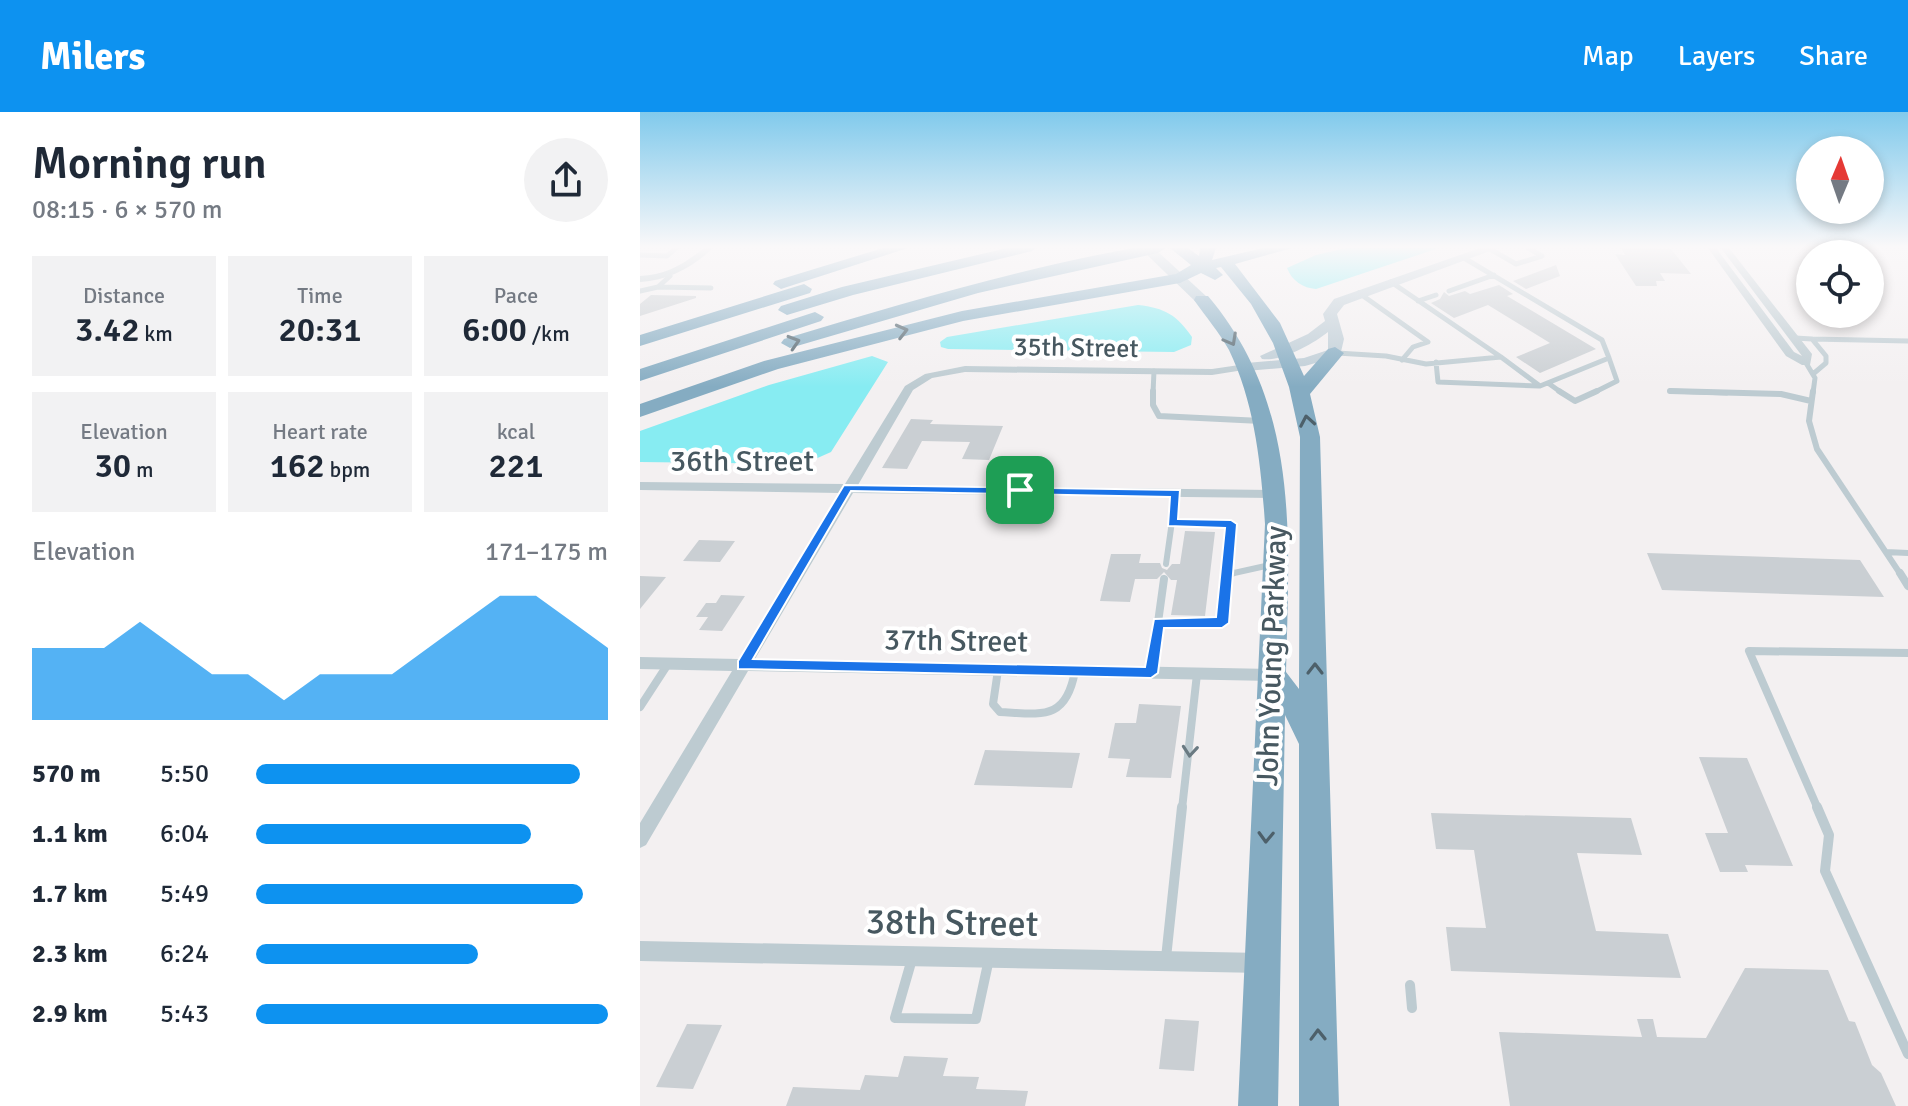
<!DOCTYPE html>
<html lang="en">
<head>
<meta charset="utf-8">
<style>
  :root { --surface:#fff; --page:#f2f2f3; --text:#1f2937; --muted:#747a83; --accent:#0d92f0 }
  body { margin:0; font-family:Signika,sans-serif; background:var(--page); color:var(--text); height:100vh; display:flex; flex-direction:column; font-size:30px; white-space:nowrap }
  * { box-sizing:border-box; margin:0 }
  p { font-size:26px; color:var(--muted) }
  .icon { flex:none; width:44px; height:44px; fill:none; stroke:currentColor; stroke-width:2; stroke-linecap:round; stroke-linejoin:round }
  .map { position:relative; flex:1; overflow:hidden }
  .side { display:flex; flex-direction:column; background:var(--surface); width:640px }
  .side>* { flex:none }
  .needle { width:52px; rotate:2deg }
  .tools { position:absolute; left:1156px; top:24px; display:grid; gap:16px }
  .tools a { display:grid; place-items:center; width:88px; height:88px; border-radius:50%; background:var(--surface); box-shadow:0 4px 12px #0003; font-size:40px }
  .pin { position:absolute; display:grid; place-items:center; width:68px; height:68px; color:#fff; margin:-34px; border-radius:16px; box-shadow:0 4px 12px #0006 }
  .round { display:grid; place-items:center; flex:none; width:84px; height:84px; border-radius:42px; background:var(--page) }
  .headline { display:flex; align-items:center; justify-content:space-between; height:136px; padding:0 32px }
  h1 { font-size:44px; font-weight:600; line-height:60px }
  .metrics { display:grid; grid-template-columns:repeat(3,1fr); gap:12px; height:136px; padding:8px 32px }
  .metrics div { display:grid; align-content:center; border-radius:0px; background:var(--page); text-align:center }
  .metrics b { font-size:34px; font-weight:600 }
  .metrics small { font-size:22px; font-weight:400 }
  .metrics p { font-size:22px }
  .chart { height:224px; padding:16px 32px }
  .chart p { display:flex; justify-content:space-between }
  .chart svg { width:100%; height:144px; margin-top:8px; fill:var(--accent); opacity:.7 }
  ul { padding:0 32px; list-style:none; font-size:26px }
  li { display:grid; grid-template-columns:128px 96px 1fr; align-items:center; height:60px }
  li i { height:20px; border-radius:10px; background:var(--accent) }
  header { display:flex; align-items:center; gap:48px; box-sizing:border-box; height:112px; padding:0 40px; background:var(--accent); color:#fff }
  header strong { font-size:38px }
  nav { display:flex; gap:44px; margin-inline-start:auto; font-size:28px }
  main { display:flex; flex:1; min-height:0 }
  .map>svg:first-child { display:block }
</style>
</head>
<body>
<header>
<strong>Milers</strong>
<nav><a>Map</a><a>Layers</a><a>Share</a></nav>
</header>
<main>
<section class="side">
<div class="headline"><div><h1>Morning run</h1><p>08:15 · 6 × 570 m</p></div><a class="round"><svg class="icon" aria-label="share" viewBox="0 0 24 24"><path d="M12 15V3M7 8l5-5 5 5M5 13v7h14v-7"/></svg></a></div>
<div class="metrics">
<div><p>Distance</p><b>3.42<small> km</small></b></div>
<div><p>Time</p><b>20:31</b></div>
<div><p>Pace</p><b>6:00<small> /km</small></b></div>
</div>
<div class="metrics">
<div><p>Elevation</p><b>30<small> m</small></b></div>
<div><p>Heart rate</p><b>162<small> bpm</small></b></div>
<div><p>kcal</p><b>221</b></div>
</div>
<div class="chart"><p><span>Elevation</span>171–175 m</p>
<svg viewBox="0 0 160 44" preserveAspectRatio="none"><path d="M0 44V22L10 22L20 22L30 14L40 22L50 30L60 30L70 38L80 30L90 30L100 30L110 22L120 14L130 6L140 6L150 14L160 22V44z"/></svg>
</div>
<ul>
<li><b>570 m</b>5:50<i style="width:92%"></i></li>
<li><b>1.1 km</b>6:04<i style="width:78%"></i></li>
<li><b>1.7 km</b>5:49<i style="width:93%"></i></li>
<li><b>2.3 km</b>6:24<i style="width:63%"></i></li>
<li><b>2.9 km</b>5:43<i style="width:100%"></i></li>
</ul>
</section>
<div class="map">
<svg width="1268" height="994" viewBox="0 0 1268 994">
  <rect width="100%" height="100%" fill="#f3f0f1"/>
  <path fill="#87ecf2" d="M706 136H799L676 177C663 176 652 169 647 156L676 143Z
    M498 193C525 196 537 203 552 225L551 233 534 240 308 237 301 235 300 230 307 225Z
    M232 244 248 250 191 340 164 352 0 350V319L129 273Z"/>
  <path fill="#cacfd3" d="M981 136 1031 137 1051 162 1020 161 1025 169H1016L1017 174H996L975 142 985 143Z
    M916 153 920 164 886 177 873 169Z
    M859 173 873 182 867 184 956 237 900 261 876 245 910 231 848 193 814 206 791 191 800 187 804 180 809 184 825 179 830 182Z
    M11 183 56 184V186L0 204V192Z
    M271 307 293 308 290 312 363 314 349 348 322 347 330 330 282 329 267 357 242 356Z
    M545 419 575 420 565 504 531 503 537 468H531L524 460 517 467H495L490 490 460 489 471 442H501L499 451H520L522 456 527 458 532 452H540Z
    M59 428 95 429 80 450 43 449Z
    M1007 441 1220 448 1244 485 1022 478Z
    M0 464 26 465 0 497Z
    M81 483 105 484 82 519 59 518 68 505H56L66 491H76Z
    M499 592 541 594 531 666 486 665 490 647 468 646 475 611H496Z
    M345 638 440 641 432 676 334 673Z
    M1059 645 1107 646 1153 754 1105 753 1108 760H1080L1065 721H1088Z
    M791 701 991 706 1002 743 937 741 956 819 1028 822 1041 866 811 859 806 815 846 816 834 738 796 737Z
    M1105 856 1188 858 1209 909 1215 910 1232 953 1241 961 1256 994H870L859 920 1002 925 997 907H1013L1017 925 1066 926Z
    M525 907 559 909 554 959 519 957Z
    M47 912 82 913 53 977 16 975Z
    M264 944 308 946 303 964 339 965 336 977 388 979 385 994H146L153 975 220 978 225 963 258 965Z"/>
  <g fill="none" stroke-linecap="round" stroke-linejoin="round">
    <path stroke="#bdcbd1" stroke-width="5" d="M850 137 876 152 902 144 888 136
      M0 143 27 144 36 136
      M824 146 962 228 969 246 900 274 861 245
      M18 175 71 176
      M0 179 18 175 30 164
      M809 179 854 163
      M719 181 788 230 773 235 762 248
      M778 189 796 183
      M1155 226 1172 227 1186 244V251L1173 262
      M1172 227 1268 229
      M697 241 746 244 786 252 861 245 751 170
      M796 250 798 270 899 274
      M1166 251 1175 266 1173 281
      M908 271 922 281
      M1030 279 1087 281
      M513 281 514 259
      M953 281 977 269 969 246"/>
    <path stroke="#bdcbd1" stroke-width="6" d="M513 279V293L519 304 621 309
      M919 279 935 289 957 279
      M1030 279 1141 282 1171 289
      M1173 279 1169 309 1177 337 1261 463
      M532 411 591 412 586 463
      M1246 440 1268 441
      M526 452 536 381
      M585 463 630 453"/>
    <path stroke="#bdcbd1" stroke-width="8" d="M1260 461 1268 474
      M585 463 592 461
      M518 510 582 511 587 461
      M358 558 353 592 360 600C402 602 426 609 435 559
      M511 561 524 467
      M0 595 28 552
      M542 697 557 562
      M1178 697 1109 539 1268 541"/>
    <path stroke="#bdcbd1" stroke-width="10" d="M1177 695 1189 723 1185 759 1268 942
      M526 846 542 695
      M272 847 255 906 336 907 349 847
      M770 873 772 896"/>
    <path fill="#bdcbd1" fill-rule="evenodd" d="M64 136H73C52 156 29 168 0 170V164C26 163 44 152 64 136Z
      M1068 136H1076L1154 240 1162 244 1081 136H1089L1172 242 1170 253H1162L1146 244Z
      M606 252 610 253V257L572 263 325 260 292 266 273 278 218 373 635 378 641 382 635 386 213 381 115 547 632 557 637 558 640 563 637 568 632 569 108 559 6 733 0 736V711L92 559 0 557V545L99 547 200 381 0 378V370L205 372 265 274 285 262 325 254 572 257Z
      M0 829 622 841 629 844 632 851 629 858 622 861 0 849Z"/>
    <path fill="#bdccd5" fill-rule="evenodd" d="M840 136H858L704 193 697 202 704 227 700 244 665 254 606 259 599 255 606 251 664 246 688 238V220C673 232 641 250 622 247L620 244 668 222 685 209 683 202 694 187Z"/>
    <path fill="#afc5d1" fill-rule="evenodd" d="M500 136H514L567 185V191H557Z"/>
    <path fill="#85acc2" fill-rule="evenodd" d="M243 136H268L147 175 141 177 133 172 135 169Z
      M367 136H395L392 139 213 183 147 203 138 198 141 194 202 175Z
      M493 136H526L518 141 338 181 150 236 141 231 144 227C259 192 374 158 493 136Z
      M530 136H548L559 144 560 136H576L572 148 623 136H652L595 152 640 211 664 264 688 237 695 235 704 241 670 282 680 325 699 994H659V632L645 603 638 994H598L625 412C621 353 615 292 589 238 579 220 566 205 554 188L556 184H568C661 294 649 425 646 560L659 577 660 325 649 275 633 231 611 192 581 155 576 156 583 163 575 168 561 161 540 171 323 209 138 257 0 305V292L124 249 322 199 536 162 551 153Z
      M164 172 172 177 170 181 0 234V223Z
      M175 200 184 205 181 209 0 269V257Z"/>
  </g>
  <defs><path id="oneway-chevron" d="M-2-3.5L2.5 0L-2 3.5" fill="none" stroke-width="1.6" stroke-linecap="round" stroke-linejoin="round" transform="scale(2)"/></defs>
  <g stroke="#4d606a">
    <use href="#oneway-chevron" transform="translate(262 219) rotate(-14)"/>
    <use href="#oneway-chevron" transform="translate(591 228) rotate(61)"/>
    <use href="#oneway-chevron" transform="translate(154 230) rotate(-17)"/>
    <use href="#oneway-chevron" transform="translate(667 309) rotate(-100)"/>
    <use href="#oneway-chevron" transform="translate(675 557) rotate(-90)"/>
    <use href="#oneway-chevron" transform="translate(626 725) rotate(92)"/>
    <use href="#oneway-chevron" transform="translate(678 923) rotate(-91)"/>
  </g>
  <use stroke="#6a7a82" href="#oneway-chevron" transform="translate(550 639) rotate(95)"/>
  <linearGradient id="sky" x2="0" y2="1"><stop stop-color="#81caec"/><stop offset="0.49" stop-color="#faf8f9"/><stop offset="1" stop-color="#faf8f9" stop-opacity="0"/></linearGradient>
  <rect width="1268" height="275" fill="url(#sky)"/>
  <path fill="#1a73e8" stroke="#fff" stroke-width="2" fill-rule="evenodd" d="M204 373 540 378 538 407 591 408 597 412 589 511 582 516H524L518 561 511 566 98 557V549ZM211 379 530 385 528 414 585 416 576 505 514 507 505 555 113 547Z"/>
  <g text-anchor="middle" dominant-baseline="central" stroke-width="8" stroke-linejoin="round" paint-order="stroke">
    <g font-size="26" fill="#475860" stroke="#fff">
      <text transform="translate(436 236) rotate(1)">35th Street</text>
    </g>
    <g font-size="30" fill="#475860" stroke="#fff">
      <text x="102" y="349">36th Street</text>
      <text transform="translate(316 529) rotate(1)">37th Street</text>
      <text transform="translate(632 544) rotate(-88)">John Young Parkway</text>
    </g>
    <g font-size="36" fill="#475860" stroke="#fff">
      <text transform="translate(312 811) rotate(1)">38th Street</text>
    </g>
  </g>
</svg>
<div class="tools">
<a><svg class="needle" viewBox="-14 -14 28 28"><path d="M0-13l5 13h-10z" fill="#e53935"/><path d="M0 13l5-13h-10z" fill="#747a83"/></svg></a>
<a><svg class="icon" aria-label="locate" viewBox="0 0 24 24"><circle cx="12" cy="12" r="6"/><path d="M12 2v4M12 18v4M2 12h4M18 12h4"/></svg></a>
</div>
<div class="pin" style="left:380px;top:378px;background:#1e9e55"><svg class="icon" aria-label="arrive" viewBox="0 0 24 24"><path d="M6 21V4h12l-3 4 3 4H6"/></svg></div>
</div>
</main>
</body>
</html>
